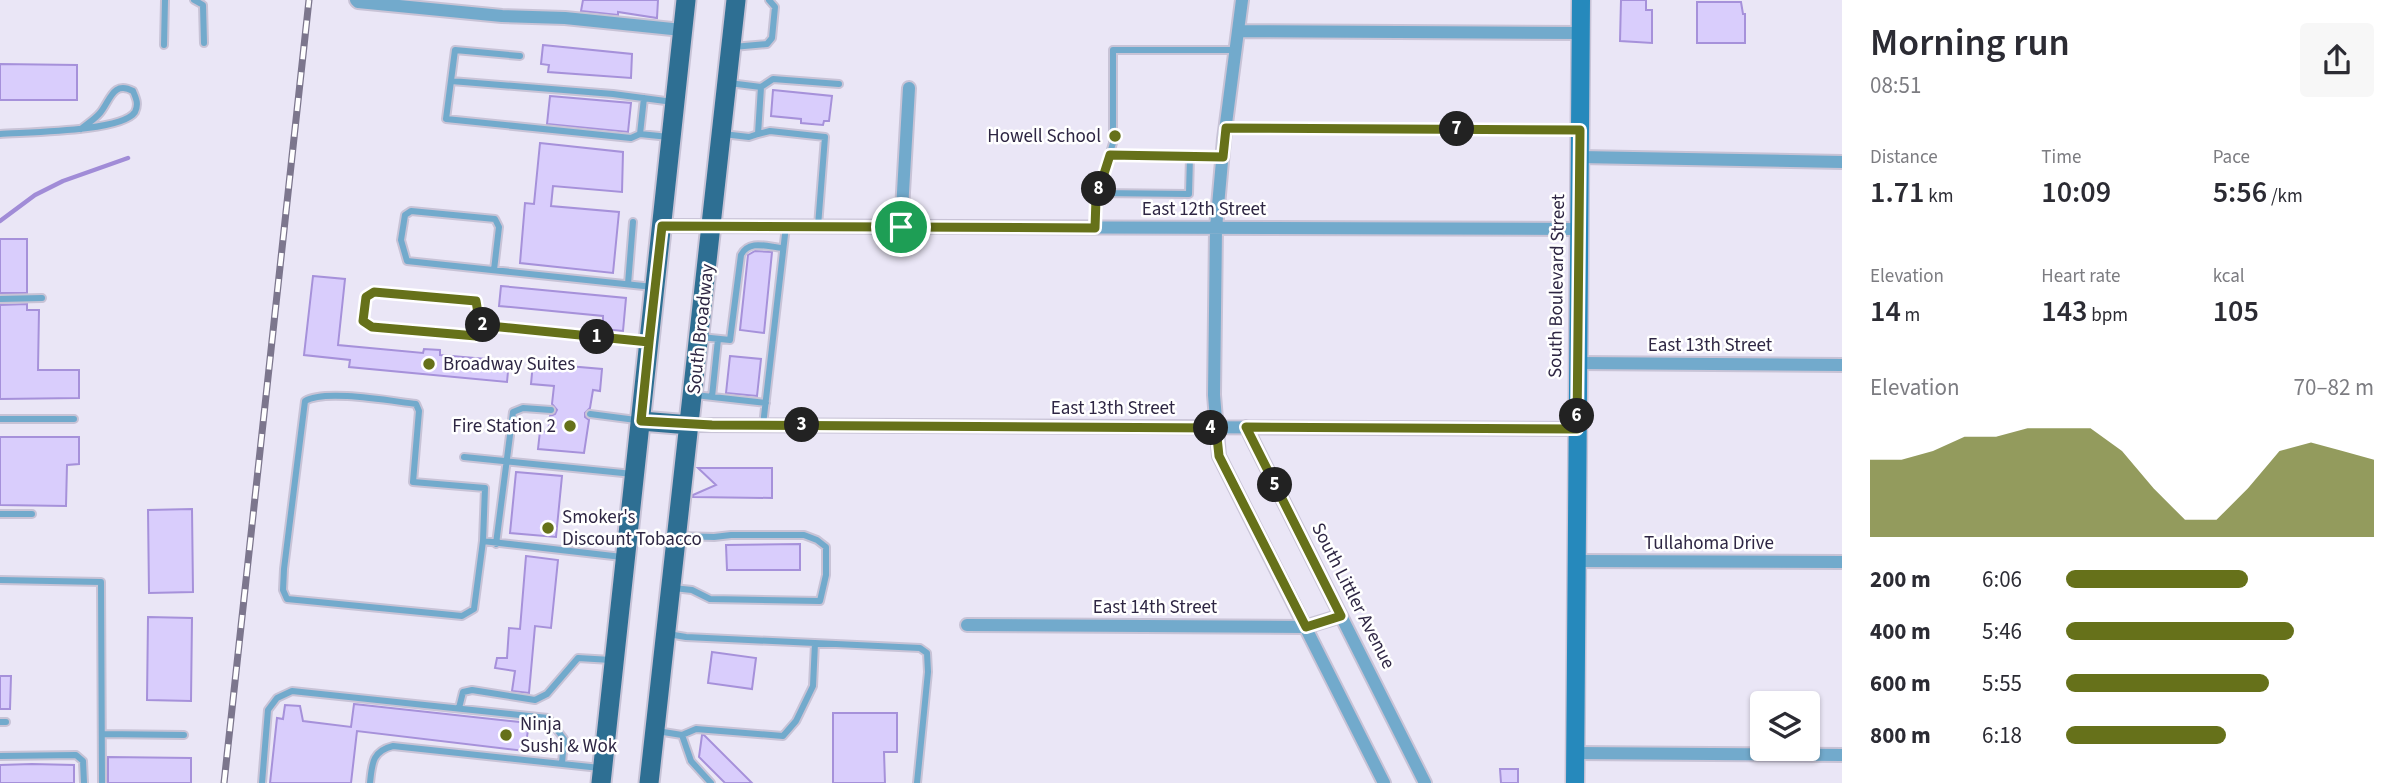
<!DOCTYPE html>
<html lang="en">
<head>
<meta charset="utf-8">
<style>
  :root { --surface:#fff; --page:#f7f7f7; --text:#2b2b33; --muted:#7c7c81; --accent:#66711a }
  body { margin:0; font-family:"Source Sans 3",sans-serif; background:var(--page); color:var(--text); height:100vh; display:flex; flex-direction:column; font-size:26px; white-space:nowrap }
  * { box-sizing:border-box; margin:0 }
  p { font-size:23px; color:var(--muted) }
  .icon { flex:none; width:38px; height:38px; fill:none; stroke:currentColor; stroke-width:2; stroke-linecap:round; stroke-linejoin:round }
  .map { position:relative; flex:1; overflow:hidden }
  .details { display:flex; flex-direction:column; background:var(--surface); width:560px }
  .details>* { flex:none }
  .buttons { position:absolute; left:1750px; top:691px; display:grid; gap:14px }
  .buttons a { display:grid; place-items:center; width:70px; height:70px; border-radius:7px; background:var(--surface); box-shadow:0 2px 5px #0004; font-size:35px }
  .pin { position:absolute; display:grid; place-items:center; width:60px; height:60px; color:#fff; margin:-30px; border:4px solid #fff; border-radius:50%; box-shadow:0 2px 7px #0007 }
  .km { position:absolute; width:35px; height:35px; margin:-18px; border-radius:50%; background:#222; color:#fff; font-size:19px; line-height:35px; text-align:center }
  .round { display:grid; place-items:center; flex:none; width:74px; height:74px; border-radius:7px; background:var(--page) }
  .headline { display:flex; align-items:center; justify-content:space-between; height:119px; padding:0 28px }
  h1 { font-size:38px; font-weight:600; line-height:52px }
  .stats { display:grid; grid-template-columns:repeat(3,1fr); gap:10px; height:119px; padding:7px 28px }
  .stats div { display:grid; align-content:center }
  .stats b { font-size:30px; font-weight:600 }
  .stats small { font-size:19px; font-weight:400 }
  .stats p { font-size:19px }
  .chart { height:196px; padding:14px 28px }
  .chart p { display:flex; justify-content:space-between }
  .chart svg { width:100%; height:126px; margin-top:7px; fill:var(--accent); opacity:.7 }
  ul { padding:0 28px; list-style:none; font-size:23px }
  li { display:grid; grid-template-columns:112px 84px 1fr; align-items:center; height:52px }
  li i { height:18px; border-radius:9px; background:var(--accent) }
  main { display:flex; flex:1; min-height:0 }
  .map>svg:first-child { display:block }
</style>
</head>
<body>
<main>
<div class="map">
<svg width="1842" height="783" viewBox="0 0 1842 783">
  <rect width="100%" height="100%" fill="#eae6f6"/>
  <g fill="none" stroke-linecap="round" stroke-linejoin="round">
    <path stroke="#a18cd7" stroke-width="4.5" d="M0 221 35 195 63 181 128 158"/>
  </g>
  <path fill="#d9cdfc" stroke="#a691da" stroke-width="2" d="M583 0H658L657 18 618 12V15L581 11Z
    M1621 0H1646V10H1652V43L1620 41Z
    M1697 2H1741L1743 14H1745V43H1697Z
    M543 45 632 54 631 78 548 72 549 65 541 64Z
    M0 64 77 65V100H0Z
    M773 90 832 96 829 121H824L823 125 801 123V119L771 116Z
    M550 96 631 103 628 132 547 124Z
    M540 143 623 152 622 192 553 186 551 206 619 212 613 273 520 263 525 203 534 204Z
    M0 239H27V293H0Z
    M755 251 772 252 764 333 740 330 748 255Z
    M313 276 345 279 338 345 423 353 424 349 440 350V355L509 361 507 382 349 367 350 360 304 355Z
    M501 286 626 298 623 331 603 329V316L499 306Z
    M27 304V310H39L38 370H79V398L0 399V305Z
    M730 356 761 359 757 396 726 393Z
    M533 363 602 369 600 391 593 390 590 408 585 413V417L589 420 584 453 538 449 540 431 548 432 550 416 555 414 557 410 552 404 554 386 531 384Z
    M0 437H79V464L67 465 66 506 0 505Z
    M698 468H772V498L693 497V495L716 485Z
    M516 472 562 476 556 537 510 533Z
    M192 509 193 592 149 593 148 510Z
    M800 544V570H727L726 545Z
    M526 556 558 560 551 628 535 626 529 693 512 691 515 671 495 668 497 658H507L509 628 520 629Z
    M148 617 192 618 191 701 147 700Z
    M712 652 756 658 752 689 708 683Z
    M0 676H11L10 709H0Z
    M354 704 529 723 525 751 357 731 351 783H270L277 718 283 719 285 705 300 706 303 721 351 727Z
    M833 713H897V752H884L885 783H833Z
    M702 735H704L752 783H725L699 757Z
    M108 757 191 758V783H108Z
    M32 764 74 765V783H0V765Z
    M1500 769H1518V783H1501Z"/>
  <g fill="none" stroke-linecap="round" stroke-linejoin="round">
    <defs>
      <path id="service" d="M194 0 203 5 204 43
        M164 45 165 0
        M733 47 767 44 772 38 775 7 769 0
        M520 56 455 50 446 119 631 138 640 134
        M451 81 613 94 673 102
        M761 87 773 79 839 84
        M644 98 640 134 669 137
        M1226 128 1578 130
        M0 134C25 132 122 132 135 112 139 104 136 98 133 91 113 80 110 101 100 113 95 119 87 124 81 129
        M723 134 749 137 758 134 761 87 729 83
        M758 134 770 131 825 137 818 226
        M1110 155 1223 157
        M1098 193 1189 194 1190 156
        M1095 227 1096 199 1113 143V50H1236
        M494 270 499 227 495 219 411 211 405 215 401 240 407 261 653 287
        M628 284 633 222
        M0 299 42 298
        M480 325 476 301 374 292 366 297 363 321 372 327 476 336 480 325 647 342
        M701 337 730 340 741 255C749 239 768 247 783 248
        M695 395 766 403
        M712 397 718 339
        M590 414 636 420
        M0 419H74
        M763 425 786 226
        M464 457 633 474
        M0 514H32
        M483 541 474 609 462 616 287 599 283 590 284 569 305 401C325 389 390 401 416 404L419 411 413 482 485 488 483 541 622 557
        M496 544 513 412 523 408 551 410
        M0 580 101 582 102 783
        M673 588 692 590 710 599 820 601 826 575V547L817 540 804 535H731L714 537 678 536
        M668 634 686 637 920 648 927 653 928 672 917 783
        M459 708 463 692 472 690 535 700 547 694 578 658 611 660
        M0 722H6
        M657 731 682 735 696 729 783 736 796 721 813 686 815 643
        M102 734 184 735
        M682 735 691 761 711 783
        M0 756 76 755 83 761 84 783
        M262 783 268 710 277 698 292 691 548 718 564 739 562 764
        M370 783C372 764 372 751 393 746L600 768"/>
      <path id="minor" d="M356 0 358 2 502 16 565 18 682 30
        M1242 0 1224 139 1216 228 1214 395 1219 456 1384 783
        M1238 31 1581 33
        M1580 157 1842 162
        M662 226 1579 229
        M901 227 909 88
        M1578 363 1842 365
        M690 425 1577 429
        M1246 427 1425 783
        M1577 561 1842 562
        M967 625 1305 627 1341 616
        M1575 753 1842 755"/>
      <path id="secondary" d="M1575 783 1581 0"/>
      <path id="primary" d="M641 421 690 425
        M601 783 686 0
        M649 783 736 0"/>
    </defs>
    <use href="#service" stroke="#c8c3d6" stroke-width="10"/>
    <use href="#minor" stroke="#c8c3d6" stroke-width="16"/>
    <use href="#secondary" stroke="#c8c3d6" stroke-width="21"/>
    <use href="#primary" stroke="#c8c3d6" stroke-width="23"/>
    <use href="#service" stroke="#72aacc" stroke-width="6"/>
    <use href="#minor" stroke="#72aacc" stroke-width="12"/>
    <use href="#secondary" stroke="#2689bc" stroke-width="18"/>
    <use href="#primary" stroke="#2e6f93" stroke-width="19"/>
    <defs>
      <path id="rail" d="M224 783 309 0"/>
    </defs>
    <use href="#rail" stroke="#7c768d" stroke-width="7"/>
    <use href="#rail" stroke="#fff" stroke-width="4.5" stroke-dasharray="13" stroke-linecap="butt"/>
  </g>
  <g fill="none" stroke-linecap="round" stroke-linejoin="round">
    <defs>
      <path id="route" d="M901 227 662 226 649 342 480 325 476 301 374 292 366 297 363 321 372 327 476 336 480 325 649 342 641 421 712 425 1216 428 1219 456 1306 627 1341 616 1246 427 1577 429 1580 130 1226 128 1223 157 1110 155 1096 199 1095 228 901 227"/>
    </defs>
    <use href="#route" stroke="#fff" stroke-width="14"/>
    <use href="#route" stroke="#66711a" stroke-width="9"/>
  </g>
  <g fill="#66711a" stroke="#fff" stroke-width="2.5">
    <circle cx="1115" cy="136" r="7"/>
    <circle cx="429" cy="364" r="7"/>
    <circle cx="570" cy="426" r="7"/>
    <circle cx="548" cy="528" r="7"/>
    <circle cx="506" cy="735" r="7"/>
  </g>
  <g text-anchor="middle" dominant-baseline="central" stroke-width="5" stroke-linejoin="round" paint-order="stroke">
    <g font-size="19" fill="#2e2643" stroke="#fff" text-anchor="start">
      <text x="1101" y="136" text-anchor="end">Howell School</text>
      <text x="443" y="364">Broadway Suites</text>
      <text x="556" y="426" text-anchor="end">Fire Station 2</text>
      <text x="562" y="517">Smoker's<tspan x="562" dy="22">Discount Tobacco</tspan></text>
      <text x="520" y="724">Ninja<tspan x="520" dy="22">Sushi &amp; Wok</tspan></text>
    </g>
    <g font-size="19" fill="#2e2643" stroke="#fff">
      <text x="1204" y="209">East 12th Street</text>
      <text transform="translate(1557 286) rotate(-89)">South Boulevard Street</text>
      <text transform="translate(701 329) rotate(-84)">South Broadway</text>
      <text x="1710" y="345">East 13th Street</text>
      <text x="1113" y="408">East 13th Street</text>
      <text x="1709" y="543">Tullahoma Drive</text>
      <text transform="translate(1353 596) rotate(63)">South Littler Avenue</text>
      <text x="1155" y="607">East 14th Street</text>
    </g>
  </g>
</svg>
<div class="buttons">
<a><svg class="icon" aria-label="layers" viewBox="0 0 24 24"><path d="M12 4l9 5-9 5-9-5zM3 14l9 5 9-5"/></svg></a>
</div>
<div class="pin" style="left:901px;top:227px;background:#1e9e55"><svg class="icon" aria-label="arrive" viewBox="0 0 24 24"><path d="M6 21V4h12l-3 4 3 4H6"/></svg></div>
<b class="km" style="left:597px;top:337px">1</b>
<b class="km" style="left:483px;top:325px">2</b>
<b class="km" style="left:802px;top:425px">3</b>
<b class="km" style="left:1211px;top:428px">4</b>
<b class="km" style="left:1275px;top:485px">5</b>
<b class="km" style="left:1577px;top:416px">6</b>
<b class="km" style="left:1457px;top:129px">7</b>
<b class="km" style="left:1099px;top:189px">8</b>
</div>
<section class="details">
<div class="headline"><div><h1>Morning run</h1><p>08:51</p></div><a class="round"><svg class="icon" aria-label="share" viewBox="0 0 24 24"><path d="M12 15V3M7 8l5-5 5 5M5 13v7h14v-7"/></svg></a></div>
<div class="stats">
<div><p>Distance</p><b>1.71<small> km</small></b></div>
<div><p>Time</p><b>10:09</b></div>
<div><p>Pace</p><b>5:56<small> /km</small></b></div>
</div>
<div class="stats">
<div><p>Elevation</p><b>14<small> m</small></b></div>
<div><p>Heart rate</p><b>143<small> bpm</small></b></div>
<div><p>kcal</p><b>105</b></div>
</div>
<div class="chart"><p><span>Elevation</span>70–82 m</p>
<svg viewBox="0 0 160 44" preserveAspectRatio="none"><path d="M0 44V17L10 17L20 14L30 9L40 9L50 6L60 6L70 6L80 14L90 27L100 38L110 38L120 27L130 14L140 11L150 14L160 17V44z"/></svg>
</div>
<ul>
<li><b>200 m</b>6:06<i style="width:59%"></i></li>
<li><b>400 m</b>5:46<i style="width:74%"></i></li>
<li><b>600 m</b>5:55<i style="width:66%"></i></li>
<li><b>800 m</b>6:18<i style="width:52%"></i></li>
</ul>
</section>
</main>
</body>
</html>
